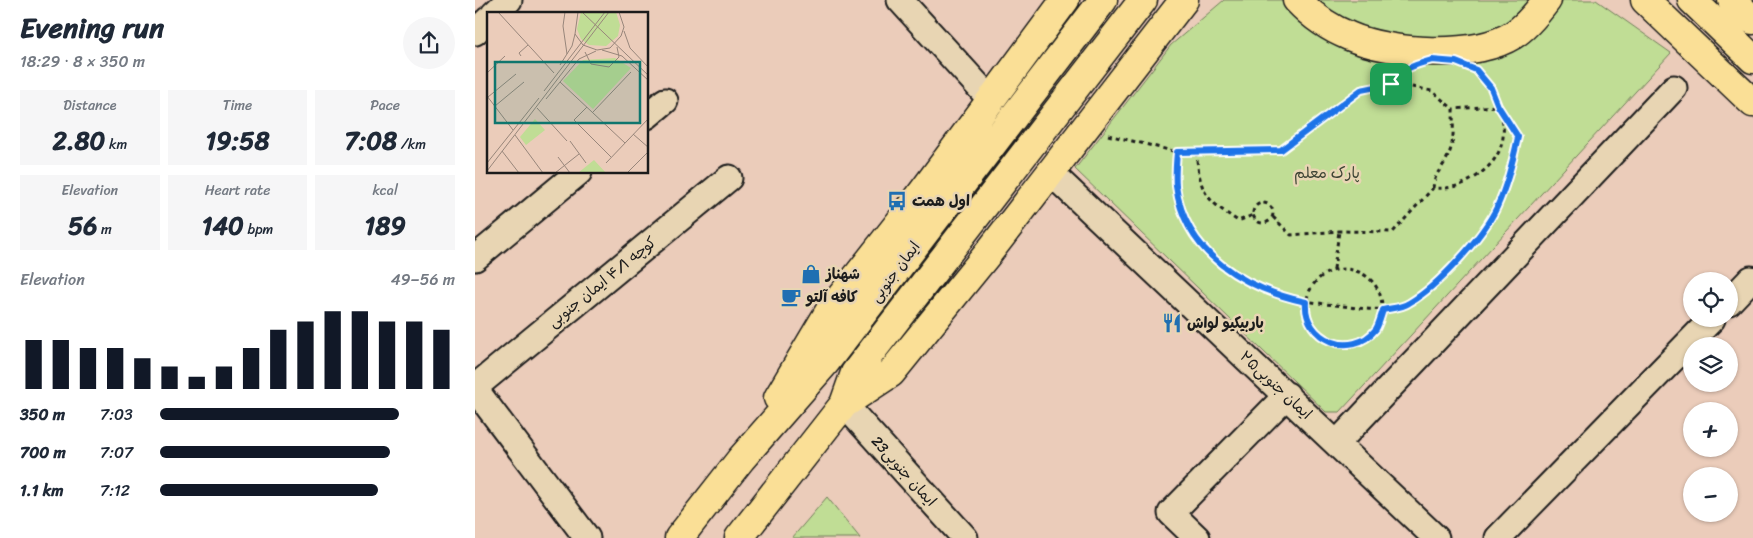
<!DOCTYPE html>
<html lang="en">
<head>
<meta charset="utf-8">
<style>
  :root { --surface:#fff; --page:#f6f6f7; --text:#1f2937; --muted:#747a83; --accent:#111827 }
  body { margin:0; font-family:Sriracha,"Playpen Sans Arabic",sans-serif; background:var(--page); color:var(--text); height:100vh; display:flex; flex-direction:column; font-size:19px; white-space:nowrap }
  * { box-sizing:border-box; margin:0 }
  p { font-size:16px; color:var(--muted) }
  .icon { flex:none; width:28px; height:28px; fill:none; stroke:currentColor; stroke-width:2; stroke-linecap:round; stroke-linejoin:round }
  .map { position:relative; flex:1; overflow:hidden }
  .panel { display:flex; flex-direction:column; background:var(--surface); width:475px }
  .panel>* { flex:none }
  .fabs { position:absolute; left:1208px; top:272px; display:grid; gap:10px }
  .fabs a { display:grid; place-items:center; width:55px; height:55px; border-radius:50%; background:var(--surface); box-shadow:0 1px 4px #0004; font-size:25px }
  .pin { position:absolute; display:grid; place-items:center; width:42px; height:42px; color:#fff; margin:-21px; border-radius:10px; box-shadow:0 2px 8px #0006 }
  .round { display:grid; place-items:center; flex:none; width:52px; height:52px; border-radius:26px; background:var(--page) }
  .headline { display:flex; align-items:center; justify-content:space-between; height:85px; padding:0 20px }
  h1 { font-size:28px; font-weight:700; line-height:38px }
  .metrics { display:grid; grid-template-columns:repeat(3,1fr); gap:8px; height:85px; padding:5px 20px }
  .metrics div { display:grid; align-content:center; border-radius:0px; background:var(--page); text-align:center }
  .metrics b { font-size:25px; font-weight:700 }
  .metrics small { font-size:14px; font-weight:400 }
  .metrics p { font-size:14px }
  .chart { height:140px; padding:10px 20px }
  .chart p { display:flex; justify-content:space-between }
  .chart svg { width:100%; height:90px; margin-top:5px; stroke:var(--accent); stroke-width:6 }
  ul { padding:0 20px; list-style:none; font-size:16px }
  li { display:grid; grid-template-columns:80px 60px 1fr; align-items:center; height:38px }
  li i { height:12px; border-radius:6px; background:var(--accent) }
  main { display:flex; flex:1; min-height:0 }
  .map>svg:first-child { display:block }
</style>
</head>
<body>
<main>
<section class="panel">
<div class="headline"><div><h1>Evening run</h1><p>18:29 · 8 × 350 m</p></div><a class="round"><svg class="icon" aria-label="share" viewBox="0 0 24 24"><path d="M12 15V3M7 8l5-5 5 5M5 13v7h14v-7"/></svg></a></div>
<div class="metrics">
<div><p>Distance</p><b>2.80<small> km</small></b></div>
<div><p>Time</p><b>19:58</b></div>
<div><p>Pace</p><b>7:08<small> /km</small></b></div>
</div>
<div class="metrics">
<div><p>Elevation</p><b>56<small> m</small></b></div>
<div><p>Heart rate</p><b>140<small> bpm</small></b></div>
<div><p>kcal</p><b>189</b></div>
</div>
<div class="chart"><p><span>Elevation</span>49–56 m</p>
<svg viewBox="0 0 160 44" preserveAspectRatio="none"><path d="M5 44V20M15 44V20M25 44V24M35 44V24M45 44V29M55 44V33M65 44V38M75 44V33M85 44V24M95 44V15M105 44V11M115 44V6M125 44V6M135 44V11M145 44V11M155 44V15"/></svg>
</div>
<ul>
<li><b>350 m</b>7:03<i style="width:81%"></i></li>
<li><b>700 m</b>7:07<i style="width:78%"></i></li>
<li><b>1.1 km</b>7:12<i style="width:74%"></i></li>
</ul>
</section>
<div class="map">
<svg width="1278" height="538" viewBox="0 0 1278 538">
  <rect width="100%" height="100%" fill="#ebccba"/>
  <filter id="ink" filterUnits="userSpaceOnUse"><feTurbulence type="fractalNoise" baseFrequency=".02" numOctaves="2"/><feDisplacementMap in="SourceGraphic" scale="10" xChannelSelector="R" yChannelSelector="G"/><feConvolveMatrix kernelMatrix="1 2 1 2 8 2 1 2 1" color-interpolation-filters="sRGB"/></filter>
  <g filter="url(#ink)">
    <path fill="#c0dd95" stroke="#6e7c58" d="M749 0H1121L1196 53 865 412H851L600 169 696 45Z
      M352 497 385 538H317Z"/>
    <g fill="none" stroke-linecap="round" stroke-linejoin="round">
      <defs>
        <path id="minor" d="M425 0 517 101
          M19 14 34 0
          M0 32 14 19
          M172 116 190 101
          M575 172 961 538
          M0 258 104 172
          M1254 302 1276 279
          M0 387 254 178
          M0 389 112 538
          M369 404 490 538
          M862 443 1199 88
          M722 538 696 513 812 395
          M1023 538 1237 319"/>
        <path id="major" d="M822 0C837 16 854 28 874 36 915 54 999 59 1038 35 1051 27 1063 12 1072 0
          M1170 0 1278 103
          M1217 0 1278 59
          M1257 0 1278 20
          M303 398 354 312 435 209 590 0
          M369 404 416 373 511 256 709 0
          M204 538 266 459 350 363 628 0
          M264 538 369 404 380 373 668 0"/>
      </defs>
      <use href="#minor" stroke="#1c1c1c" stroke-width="29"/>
      <use href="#major" stroke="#1c1c1c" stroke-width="31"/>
      <path stroke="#1c1c1c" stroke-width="3" stroke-dasharray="4 4" stroke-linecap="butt" d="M917 83 926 72
        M633 135 702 152C701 163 700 175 701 186 702 198 708 211 713 222 742 279 799 299 860 305 884 308 907 313 931 305 956 296 1007 233 1020 209 1032 188 1038 160 1043 137L1023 106 978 109
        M702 152 806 150 886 90 917 83 957 91 978 109C978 124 980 142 973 156 967 170 960 171 958 188 976 189 987 186 1002 176 1044 147 1030 104 1001 70
        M721 152C726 194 728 197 763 221L778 215
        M778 213a10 10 0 1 1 20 0a10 10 0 1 1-20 0Z
        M798 217 816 235 864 231 918 232 958 188
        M831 307a38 38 0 1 1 76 0a38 38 0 1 1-76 0Z
        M859 269 864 231"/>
      <use href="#minor" stroke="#e8d5b3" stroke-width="25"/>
      <use href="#major" stroke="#fadf96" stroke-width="28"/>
    </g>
  </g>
  <g fill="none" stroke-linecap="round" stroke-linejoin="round" filter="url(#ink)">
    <defs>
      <path id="route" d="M957 60 981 62 1001 70 1016 88 1023 106 1043 137C1038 161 1032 185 1022 207 1008 237 962 287 934 303 927 308 916 308 908 310 906 316 904 324 901 329 877 360 828 340 831 302 771 289 710 255 701 186 700 175 701 163 702 152L806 150 886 90 916 84C928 68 939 65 957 60Z"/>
    </defs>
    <use href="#route" stroke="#fff" stroke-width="10"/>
    <use href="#route" stroke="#1a73e8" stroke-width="6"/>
  </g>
  <defs>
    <symbol id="bus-bare" viewBox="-9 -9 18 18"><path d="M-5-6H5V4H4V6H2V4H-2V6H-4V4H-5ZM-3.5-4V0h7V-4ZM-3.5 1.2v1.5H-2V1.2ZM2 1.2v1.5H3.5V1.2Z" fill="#1f6fb2" stroke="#e8d5b3" stroke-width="2.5" paint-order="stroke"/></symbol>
    <symbol id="shop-bare" viewBox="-9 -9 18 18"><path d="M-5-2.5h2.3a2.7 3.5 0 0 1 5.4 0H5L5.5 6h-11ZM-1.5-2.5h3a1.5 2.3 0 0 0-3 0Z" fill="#1f6fb2" stroke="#e8d5b3" stroke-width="2.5" paint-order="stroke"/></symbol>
    <symbol id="cafe-bare" viewBox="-9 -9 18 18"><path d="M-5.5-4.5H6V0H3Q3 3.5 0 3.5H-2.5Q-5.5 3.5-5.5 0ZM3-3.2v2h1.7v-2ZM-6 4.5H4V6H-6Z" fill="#1f6fb2" stroke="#e8d5b3" stroke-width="2.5" paint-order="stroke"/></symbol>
    <symbol id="restaurant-bare" viewBox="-9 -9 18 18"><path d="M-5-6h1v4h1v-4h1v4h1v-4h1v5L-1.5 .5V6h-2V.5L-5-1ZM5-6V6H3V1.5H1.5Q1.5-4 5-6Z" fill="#1f6fb2" stroke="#e8d5b3" stroke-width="2.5" paint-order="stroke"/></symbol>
  </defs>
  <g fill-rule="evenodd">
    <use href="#bus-bare" x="408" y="187" width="28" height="28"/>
    <use href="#shop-bare" x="322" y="260" width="28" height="28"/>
    <use href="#cafe-bare" x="302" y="283" width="28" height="28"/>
    <use href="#restaurant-bare" x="683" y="309" width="28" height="28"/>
  </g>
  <g text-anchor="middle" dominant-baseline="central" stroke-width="5" stroke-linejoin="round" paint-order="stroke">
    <g font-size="15" fill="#3d4334" stroke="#e8d5b3">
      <text x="852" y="173">پارک معلم</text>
    </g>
    <g font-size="15" font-weight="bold" fill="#1c1c1c" stroke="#e8d5b3" text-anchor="start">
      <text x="437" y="201">اول همت</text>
      <text x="351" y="274">شهناز</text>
      <text x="331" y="297">کافه آلتو</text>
      <text x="712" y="323">باربیکیو لواش</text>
    </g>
    <g font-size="15" fill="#1c1c1c" stroke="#e8d5b3">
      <text transform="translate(420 272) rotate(-53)">ایمان جنوبی</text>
      <text transform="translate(127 282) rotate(-39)">کوچه ۴/۱ ایمان جنوبی</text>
      <text transform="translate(801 385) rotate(43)">ایمان جنوبی۲۵</text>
      <text transform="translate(429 471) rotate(48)">23ایمان جنوبی</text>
    </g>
  </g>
  <g transform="translate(12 12)">
    <rect width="161" height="161" fill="#ebccba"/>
    <path d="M94 0H129L133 13 131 24 119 34 102 33 94 27 90 17ZM128 46 144 56 106 97 76 69 96 48ZM48 107 58 118 39 133 33 125ZM107 148 119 161H91Z" fill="#c0dd95"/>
    <path fill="none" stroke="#98867b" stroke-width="1" d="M11 0 67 61M78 0 76 14 80 42M91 0 88 22 96 33 110 38 123 36 134 24 137 15 132 0M95 0 162 64M137 19 143 36 162 56M115 38 135 44 162 69M98 40 104 52 122 55 132 45 130 35M34 44 32 41 41 33M73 53 85 34 88 22M0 61 18 44M73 70 138 131M57 79 118 0M0 84 26 118M1 85 29 62M59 87 92 47 109 39M8 94 37 70M100 95 87 108 124 145M50 96 80 129M106 100 144 60M146 122 162 136M28 123 56 161M83 129 99 151M15 139 32 161M71 145 83 161M0 151 52 86M119 151 162 106M0 159 122 0M68 161 92 142M140 161 162 139"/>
    <path fill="#0f766e" fill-opacity="0.15" stroke="#0f766e" stroke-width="2.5" d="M8 50H153V111H8Z"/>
    <rect width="161" height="161" fill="none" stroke="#1c1c1c" stroke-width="2.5"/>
  </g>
</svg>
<div class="fabs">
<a><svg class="icon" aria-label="locate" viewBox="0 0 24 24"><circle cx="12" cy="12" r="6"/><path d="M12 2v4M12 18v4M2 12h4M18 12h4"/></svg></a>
<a><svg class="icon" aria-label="layers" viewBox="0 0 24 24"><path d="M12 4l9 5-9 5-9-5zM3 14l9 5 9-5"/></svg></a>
<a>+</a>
<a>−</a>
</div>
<div class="pin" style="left:916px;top:84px;background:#1e9e55"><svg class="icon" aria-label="arrive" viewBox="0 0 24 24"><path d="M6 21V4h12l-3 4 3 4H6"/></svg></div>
</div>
</main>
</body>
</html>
